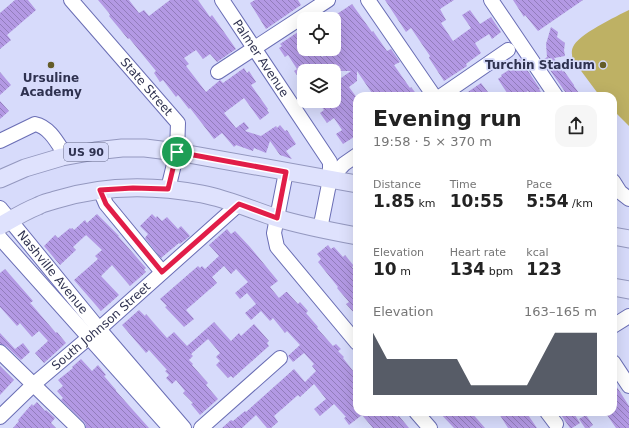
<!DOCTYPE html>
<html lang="en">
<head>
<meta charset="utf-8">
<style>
  :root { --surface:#fff; --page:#f6f6f6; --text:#222; --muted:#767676; --accent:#111827 }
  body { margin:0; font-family:"DejaVu Sans",sans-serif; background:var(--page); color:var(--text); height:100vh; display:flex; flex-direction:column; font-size:15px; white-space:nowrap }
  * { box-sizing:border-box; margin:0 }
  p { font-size:13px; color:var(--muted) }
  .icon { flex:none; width:22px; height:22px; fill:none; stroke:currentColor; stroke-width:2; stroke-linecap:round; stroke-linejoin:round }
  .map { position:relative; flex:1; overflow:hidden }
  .panel { position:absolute; left:353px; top:92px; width:264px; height:324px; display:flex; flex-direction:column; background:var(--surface); border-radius:12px; box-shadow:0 4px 16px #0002 }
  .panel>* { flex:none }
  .buttons { position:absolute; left:297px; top:12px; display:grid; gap:8px }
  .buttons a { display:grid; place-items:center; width:44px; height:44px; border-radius:8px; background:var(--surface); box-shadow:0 4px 16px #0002; font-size:20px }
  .pin { position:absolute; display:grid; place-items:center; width:34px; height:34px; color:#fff; margin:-17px; border:2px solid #fff; border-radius:50%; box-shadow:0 1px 4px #0007 }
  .round { display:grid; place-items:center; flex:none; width:42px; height:42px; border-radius:12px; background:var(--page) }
  .overview { display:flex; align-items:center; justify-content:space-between; height:68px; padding:0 20px }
  h1 { font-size:22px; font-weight:600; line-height:30px }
  .figures { display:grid; grid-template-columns:repeat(3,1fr); gap:6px; height:68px; padding:4px 20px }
  .figures div { display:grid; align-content:center }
  .figures b { font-size:17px; font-weight:600 }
  .figures small { font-size:11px; font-weight:400 }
  .figures p { font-size:11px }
  .chart { height:112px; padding:8px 20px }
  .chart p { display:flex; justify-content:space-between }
  .chart svg { width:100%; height:72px; margin-top:4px; fill:var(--accent); opacity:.7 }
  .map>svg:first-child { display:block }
</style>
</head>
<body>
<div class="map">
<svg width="629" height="428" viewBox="0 0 629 428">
  <defs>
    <pattern id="building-back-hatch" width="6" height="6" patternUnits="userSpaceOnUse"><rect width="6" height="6" fill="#b399e4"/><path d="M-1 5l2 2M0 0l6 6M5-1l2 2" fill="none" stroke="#927dbb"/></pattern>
  </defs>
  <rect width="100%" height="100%" fill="#d7dbfb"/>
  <path fill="#beb164" d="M629 10V126L613 110V96H600L599 95 573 60C572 55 571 51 573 47 577 35 617 16 629 10Z"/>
  <path fill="url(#building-back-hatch)" d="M15 0H28L36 10 7 35 11 40 0 49V13Z
    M98 0H129L139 13 144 10 149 16 170 0H198L210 17 212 15 236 49 217 62 210 54 203 59 196 50 184 58 189 64 186 66 206 92 220 80 223 83 244 68 247 73 249 71 256 82 251 85 268 109 267 110 269 113 260 120 244 98 224 113 236 128 244 122 249 128 245 131 261 136 276 126 277 128 280 125 285 131 287 130 296 144 286 151 292 159 280 155 270 141 266 153 254 148 253 151 236 145 234 147 222 133 214 139 190 108 189 109 178 95 176 97 163 80 160 82 154 73 156 71 129 38 128 39 109 16 110 15 109 13Z
    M255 0H298L301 5 266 29 250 3Z
    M385 0H454L440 9 446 20 441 23 453 41 471 28 462 15 470 10 480 24 491 17 501 32 492 39 489 34 475 43 481 53 466 64 467 66 464 68 444 81 429 58 430 56 411 28 406 32Z
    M513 0H583L538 31 525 15 524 17Z
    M352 4 372 32 373 31 387 51 391 49 400 62 394 65 410 88 411 87 418 96H374L357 71V81L349 87 357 98V135L343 144 336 134 342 130 334 118 327 123 320 113 324 110 317 101H334V83L351 71H304V85L294 71 297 69 288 55 285 57 279 48 282 46 280 44 298 32 304 41V49H305L309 55 317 50 322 57 334 49V16Z
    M551 27 558 32 557 37 565 43 564 50 565 56 554 58 563 72 564 71 574 85V86L581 96H568L543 60 547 57 546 44Z
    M520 59 540 89H539L541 92 536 96H531L528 91 520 96H509L498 79 502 76 501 75 512 68 511 66Z
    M0 72 11 85 0 95Z
    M481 83 491 96H462Z
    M0 101 9 111 0 119Z
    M97 214 119 236H118L146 268 144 270 146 272 130 286 112 265 101 276 119 295 101 311 74 280 98 259 95 256 102 250 86 235 73 247 76 250 60 265 44 246 55 235 58 238 70 228 71 229 72 228 74 230 85 220 87 223Z
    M152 214 156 218 157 216 162 221 167 217 178 229 181 226 190 236 180 244 179 243 161 258 145 238 148 234 140 226Z
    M227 229 231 234 235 231 250 247 278 281 270 287 279 298 286 292H287L298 304 300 302 308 311 306 313 318 327 317 328 333 346 336 344 341 349 338 351 344 357 343 358 357 376V412H393L397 417 399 416 409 428H373L362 415 349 425 344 418 346 417 334 404 320 416 314 409 326 399 314 384 300 397 298 395 274 416 278 422 271 428H267L256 415 242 428H222L231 420 233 421 245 411 246 412 294 369 305 382 316 371 312 366 314 364 304 353 293 362 288 356 300 345 287 331 285 333 273 318 270 321 261 311 251 320 245 313 256 304 247 293 240 299 235 293 248 282 236 269 231 274 224 266 212 277 217 283 186 310 194 319 184 327 165 307 167 306 160 299 198 266 200 268 202 266 205 269 219 256 209 245Z
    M328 245 331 249 334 247 343 257 345 255 354 266 352 267 357 273V316L346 304 349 302 337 288 338 287 318 262 321 259 317 254Z
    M5 269 33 301 30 303 32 305 56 333 57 332 66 343 44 363 35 353 48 341 39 331 32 337 20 323 17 326 0 307V273Z
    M139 310 145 316 146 314 167 338 174 332 187 346 214 322 231 341 239 333 241 336 254 324 269 341 267 343 269 346 233 378 231 376 228 378 216 365 220 361 216 357 220 353 208 339 191 354 193 356 189 360 193 364 192 365 208 383 206 385 218 399 200 415 191 404 193 403 183 393 185 391 176 380 172 384 166 378 169 375 165 371 167 370 149 350 146 353 122 325Z
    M0 333 15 349 23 343 30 352 21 360 6 346 0 344Z
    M81 359 92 371 98 365 106 375 104 376 116 390V391L149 428H86V425L84 422 61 400 63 398 57 391 63 386 58 380 73 368 72 367Z
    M0 366 14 380 0 395Z
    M613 381 629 406V428H616L605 412H613Z
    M37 402 45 411 46 410 55 418 51 423 56 428H13L19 421 18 420 32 404 33 406Z
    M439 412H471L485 428H454Z
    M498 412H526L537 428H508Z
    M559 412H573L580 423 572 428H570Z
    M586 415 593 425 589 428H585L579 419Z"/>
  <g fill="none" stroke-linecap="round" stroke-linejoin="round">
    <defs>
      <g id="minor">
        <path id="s1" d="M71 0 178 123 177 152 168 189"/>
        <path id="s2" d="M222 0 330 162V179L320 229"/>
        <path d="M368 0 434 96"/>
        <path d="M491 0 556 96"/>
        <path d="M218 72 328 0"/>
        <path d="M441 96 508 50"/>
        <path d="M0 141 35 124C50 127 58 144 66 156"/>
        <path d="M286 172 274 233 277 247 357 343"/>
        <path d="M330 179 344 164 357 155"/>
        <path d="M613 181 620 192 629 199"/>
        <path d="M100 190 106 204 162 272"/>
        <path id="s3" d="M0 208 99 329 184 428"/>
        <path d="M0 238 170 428"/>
        <path d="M613 326 629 316"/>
        <path d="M0 352 78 428"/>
        <path d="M613 362 629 386"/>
        <path d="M416 412 430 428"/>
        <path d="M547 412 556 424"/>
        <path id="s4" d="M0 417 34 384 99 329 239 204"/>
        <path d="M201 428 280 358"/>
      </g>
      <path id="major" d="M0 179 25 168 62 157 95 151 122 148H145L177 152 357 184
        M0 226C12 219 25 211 38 206 43 203 49 202 55 200 102 185 154 185 202 194 228 199 252 210 277 218 303 226 330 231 357 236
        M613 236 629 239
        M613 287 629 290"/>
    </defs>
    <use href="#minor" stroke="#6a6eb5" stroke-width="16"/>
    <use href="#major" stroke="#9498bf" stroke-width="19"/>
    <use href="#minor" stroke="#fff" stroke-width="14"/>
    <use href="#major" stroke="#dfe2fd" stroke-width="17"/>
  </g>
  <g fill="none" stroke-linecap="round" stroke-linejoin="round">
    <defs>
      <path id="route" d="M177 152 286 172 277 218 239 204 162 272 106 204 100 190 133 188 168 189Z"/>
    </defs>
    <use href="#route" stroke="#fff" stroke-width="8"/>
    <use href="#route" stroke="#e11d48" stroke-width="5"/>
  </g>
  <g fill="#645c28" stroke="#d7dbfb" stroke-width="1.5">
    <circle cx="51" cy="65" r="4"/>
    <circle cx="603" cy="65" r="4"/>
  </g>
  <g text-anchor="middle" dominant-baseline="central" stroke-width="3.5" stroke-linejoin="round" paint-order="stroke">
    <rect fill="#d7dbfb" stroke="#616583" stroke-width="1" x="64" y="143" width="44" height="18" rx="3"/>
    <g font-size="11" font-weight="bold" fill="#2f3250">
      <text x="86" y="152">US 90</text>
    </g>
    <g font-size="12" fill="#2f3250" stroke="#d7dbfb">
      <text stroke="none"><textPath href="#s2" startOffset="70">Palmer Avenue</textPath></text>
      <text stroke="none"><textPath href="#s1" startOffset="115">State Street</textPath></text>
      <text stroke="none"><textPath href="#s3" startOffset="83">Nashville Avenue</textPath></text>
      <text stroke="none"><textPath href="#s4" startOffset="136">South Johnson Street</textPath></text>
    </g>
    <g font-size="12" font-weight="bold" fill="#2f3250" stroke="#d7dbfb" text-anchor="end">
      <text x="595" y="65">Turchin Stadium</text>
      <text x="51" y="78" text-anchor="middle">Ursuline<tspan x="51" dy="14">Academy</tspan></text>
    </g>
  </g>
</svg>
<div class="buttons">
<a><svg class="icon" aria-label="locate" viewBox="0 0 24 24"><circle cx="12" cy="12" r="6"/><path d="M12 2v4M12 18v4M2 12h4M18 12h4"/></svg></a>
<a><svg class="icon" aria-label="layers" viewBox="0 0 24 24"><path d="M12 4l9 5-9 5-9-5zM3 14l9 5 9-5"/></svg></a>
</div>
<div class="pin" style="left:177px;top:152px;background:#1e9e55"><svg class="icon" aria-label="arrive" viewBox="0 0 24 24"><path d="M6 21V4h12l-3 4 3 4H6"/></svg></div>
<section class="panel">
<div class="overview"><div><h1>Evening run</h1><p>19:58 · 5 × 370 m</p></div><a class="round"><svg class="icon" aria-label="share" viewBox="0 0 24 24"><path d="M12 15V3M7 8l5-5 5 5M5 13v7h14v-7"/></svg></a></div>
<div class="figures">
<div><p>Distance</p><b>1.85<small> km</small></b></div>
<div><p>Time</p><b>10:55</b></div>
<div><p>Pace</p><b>5:54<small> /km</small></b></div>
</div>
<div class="figures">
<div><p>Elevation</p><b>10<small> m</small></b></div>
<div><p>Heart rate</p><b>134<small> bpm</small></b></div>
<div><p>kcal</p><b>123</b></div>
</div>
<div class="chart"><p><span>Elevation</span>163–165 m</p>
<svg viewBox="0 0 160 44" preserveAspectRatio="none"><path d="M0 44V6L10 22L20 22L30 22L40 22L50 22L60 22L70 38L80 38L90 38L100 38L110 38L120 22L130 6L140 6L150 6L160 6V44z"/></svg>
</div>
</section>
</div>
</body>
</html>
